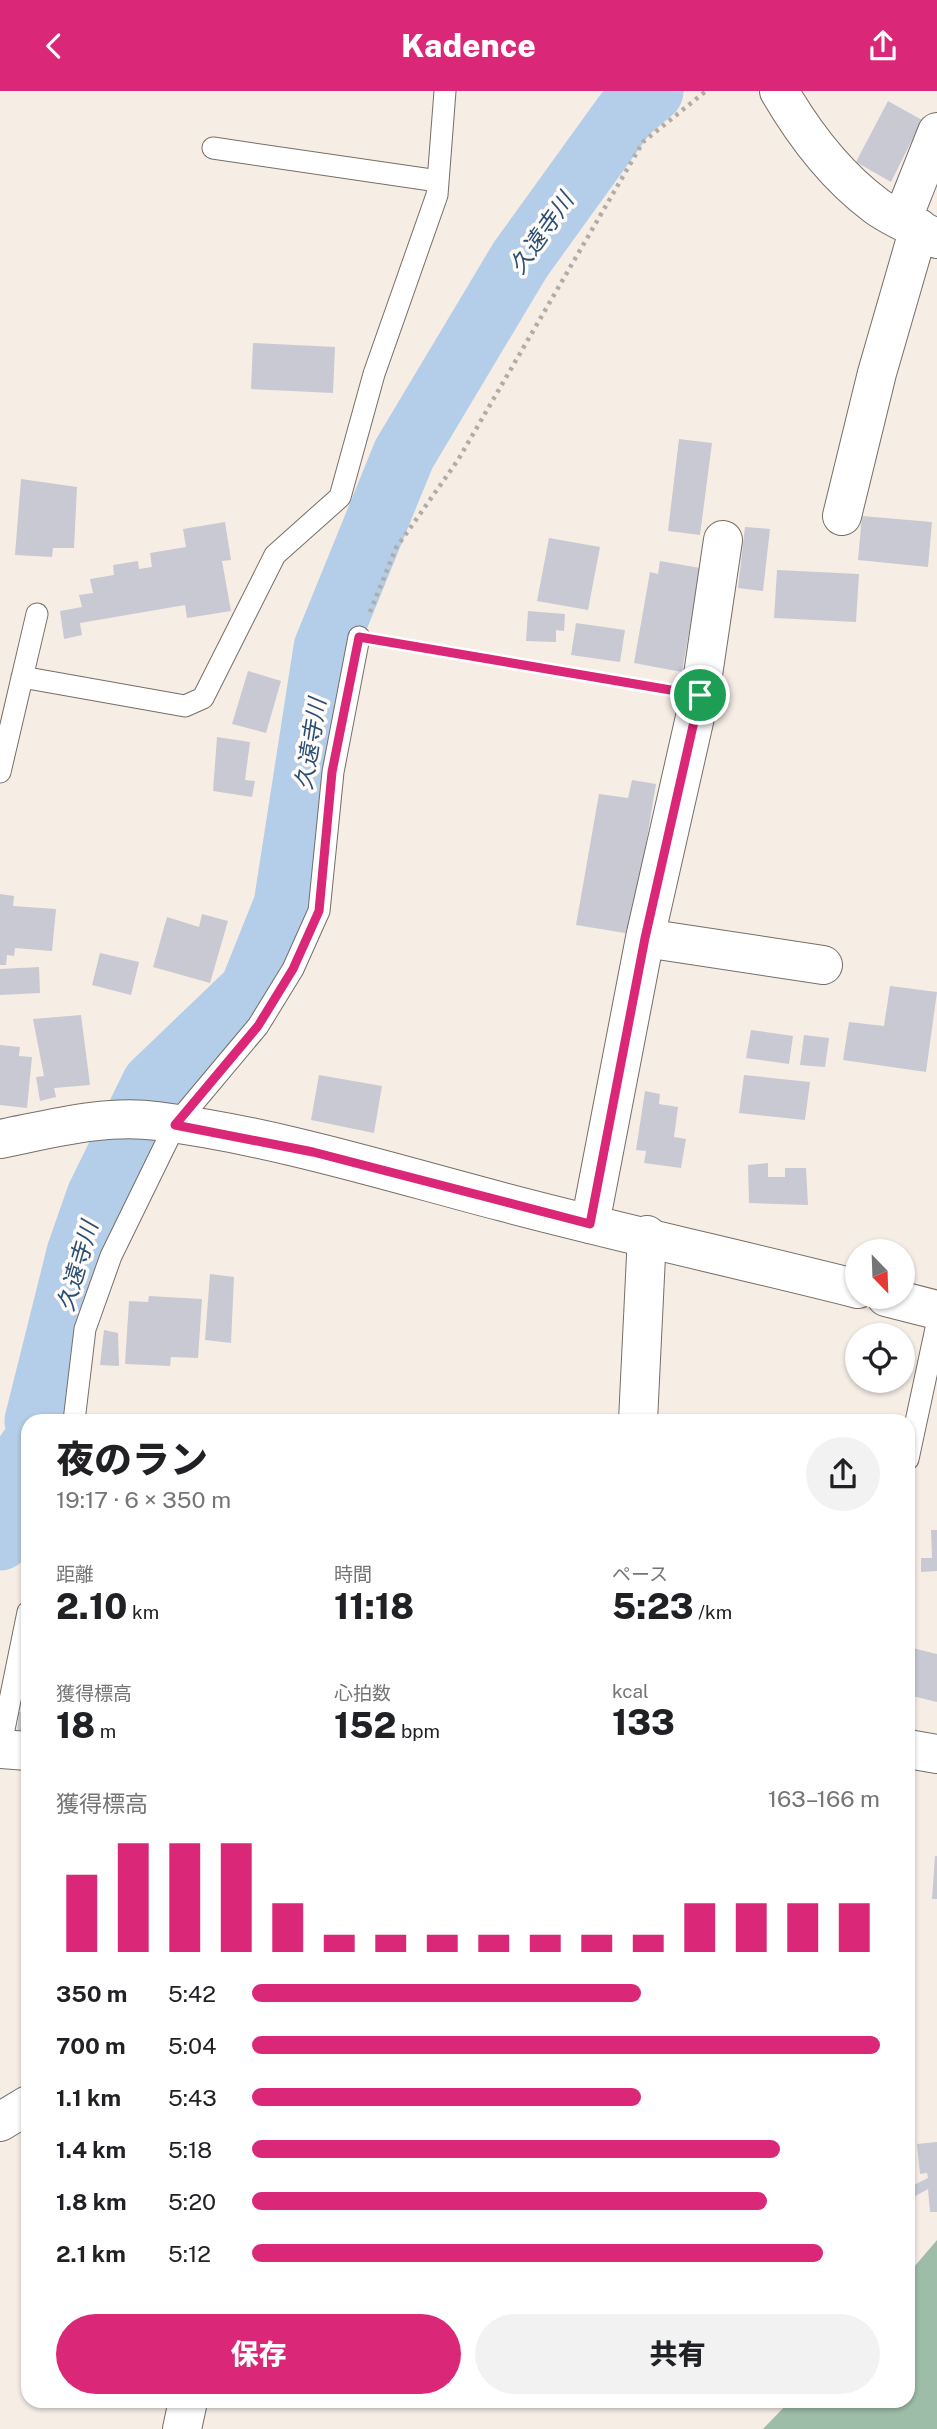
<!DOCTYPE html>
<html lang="ja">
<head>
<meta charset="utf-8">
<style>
  :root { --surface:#fff; --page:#f2f2f2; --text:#202124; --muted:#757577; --accent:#db2777 }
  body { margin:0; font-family:"Public Sans","Noto Sans JP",sans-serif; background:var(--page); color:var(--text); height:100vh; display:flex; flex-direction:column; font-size:26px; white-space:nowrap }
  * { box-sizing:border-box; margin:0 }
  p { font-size:23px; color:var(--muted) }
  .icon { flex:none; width:38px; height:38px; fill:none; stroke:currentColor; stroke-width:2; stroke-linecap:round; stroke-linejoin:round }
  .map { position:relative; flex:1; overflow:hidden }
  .drawer { position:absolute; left:21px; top:1323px; width:894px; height:994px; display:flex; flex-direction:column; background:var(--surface); border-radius:21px; box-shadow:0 2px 5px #0004 }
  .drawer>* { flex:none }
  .needle { width:46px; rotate:157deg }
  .fabs { position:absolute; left:845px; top:1148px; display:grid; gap:14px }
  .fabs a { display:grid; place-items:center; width:70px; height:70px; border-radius:50%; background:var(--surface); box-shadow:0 2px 5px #0004; font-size:35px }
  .pin { position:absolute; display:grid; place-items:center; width:60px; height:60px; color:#fff; margin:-30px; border:4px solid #fff; border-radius:50%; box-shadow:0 2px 7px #0007 }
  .round { display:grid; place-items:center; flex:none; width:74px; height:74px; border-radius:37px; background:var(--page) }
  .headline { display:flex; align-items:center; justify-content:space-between; height:119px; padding:0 35px }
  h1 { font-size:38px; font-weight:800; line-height:52px }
  .figures { display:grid; grid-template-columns:repeat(3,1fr); gap:10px; height:119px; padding:7px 35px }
  .figures div { display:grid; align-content:center }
  .figures b { font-size:35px; font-weight:800 }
  .figures small { font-size:19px; font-weight:400 }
  .figures p { font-size:19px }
  .chart { height:196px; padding:14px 35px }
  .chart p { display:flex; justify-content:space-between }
  .chart svg { width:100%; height:126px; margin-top:7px; stroke:var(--accent); stroke-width:6 }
  .action { display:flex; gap:14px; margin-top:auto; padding:14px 35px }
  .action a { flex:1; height:80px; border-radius:42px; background:var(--accent); color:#fff; font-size:28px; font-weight:800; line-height:80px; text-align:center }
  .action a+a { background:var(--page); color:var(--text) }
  ul { padding:0 35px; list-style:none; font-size:23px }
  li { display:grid; grid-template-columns:112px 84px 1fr; align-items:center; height:52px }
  li i { height:18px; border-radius:9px; background:var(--accent) }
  header { display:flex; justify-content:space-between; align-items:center; height:91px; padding:0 35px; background:var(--accent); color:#fff; font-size:32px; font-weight:800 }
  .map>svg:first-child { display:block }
</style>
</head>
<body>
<header><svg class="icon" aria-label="back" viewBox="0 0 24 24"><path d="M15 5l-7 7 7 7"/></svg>Kadence<svg class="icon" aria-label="share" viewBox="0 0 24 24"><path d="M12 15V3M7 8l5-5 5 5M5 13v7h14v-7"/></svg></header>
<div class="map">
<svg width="937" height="2338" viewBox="0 0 937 2338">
  <rect width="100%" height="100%" fill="#f6ede5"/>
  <path fill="#9ebda8" d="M937 2149V2338H763L790 2310H908V2183Z"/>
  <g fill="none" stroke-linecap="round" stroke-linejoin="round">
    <path stroke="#b4cde8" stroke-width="63" d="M36 1330 78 1162 98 1105 153 993 251 899 285 814 325 557 404 363 520 169 626 22 652 0
      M0 1448 14 1415 28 1360"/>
  </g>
  <path fill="#c9c9d4" d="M888 10 922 29 891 91 856 71Z
    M253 252 335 256 333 302 251 298Z
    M679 348 712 352 700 444 668 440Z
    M21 388 77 396 74 457H53L52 466 15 464Z
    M862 425 932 431 928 476 858 469Z
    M225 431 231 469 222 470 231 520 187 527 185 514 80 532 82 544 64 548 60 520 82 516 79 504 93 502 90 488 114 484 113 474 138 470 139 478 152 476 150 462 186 456 183 438Z
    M745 436 770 438 763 500 738 497Z
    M549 447 600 456 588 519 537 510Z
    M660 470 700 477 682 581 634 572 650 481 658 483Z
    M777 479 859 483 856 531 774 527Z
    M528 520 565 523 564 540 556 539V551L526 550Z
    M576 532 625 539 620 571 571 564Z
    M248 580 281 590 266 642 232 633Z
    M217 646 250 651 245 689 255 690 252 706 213 700Z
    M632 689 656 693 631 843 576 834 599 703 628 707Z
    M0 803 14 805 13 815 56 818 52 860 15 857 14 865 7 864 6 874H0Z
    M202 823 228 830 210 892 153 876 167 826 199 836Z
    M100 862 139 871 131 904 92 894Z
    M39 876 40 902 0 904V878Z
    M890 895 937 901 926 981 843 969 849 931 884 935Z
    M81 924 90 994 54 997 56 1006 40 1010 36 986 44 985 33 928Z
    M751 939 793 945 789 973 746 967Z
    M804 944 829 947 825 976 800 974Z
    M0 954 20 956 19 965 32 966 27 1017 0 1014Z
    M319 984 382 995 374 1042 311 1029Z
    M744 984 810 991 805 1029 739 1022Z
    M645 1000 660 1003 659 1013 678 1016 674 1046 686 1048 681 1077 644 1072 646 1060 636 1059Z
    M768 1072V1086H785V1077H806L808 1114 749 1112 748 1074Z
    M210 1183 234 1186 231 1252 205 1249Z
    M149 1205 202 1208 198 1267 171 1266 170 1275 125 1273 129 1210 148 1211Z
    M104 1239 118 1242 119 1275 100 1274Z
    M931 1439H937V1480L921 1481V1467H932Z
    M912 1557 937 1563V1611L908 1604V1563Z
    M19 1621H28V1642H17Z
    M935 1765H937V1808H932Z
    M937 2051V2121H930L928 2098 908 2109V2084H911L912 2095 928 2087 927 2082 920 2083 917 2053Z"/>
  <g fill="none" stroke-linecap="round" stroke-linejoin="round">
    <defs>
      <path id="lane" d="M213 57 438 90
        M22 586 185 615 203 607 275 464 340 406 374 283 437 104 445 0
        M0 681 37 523
        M74 1330 85 1238 111 1165 175 1034 258 935 293 878 319 820 333 681 359 546
        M908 1368 937 1233
        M0 1658 28 1521"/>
      <path id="street" d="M779 0C804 43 835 84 875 114 893 128 917 136 937 148
        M902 129 937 41
        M842 425 877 282 919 137
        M645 847 823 874
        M590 1133 645 847 700 604 723 449
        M638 1330 647 1144
        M0 1658 28 1660
        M908 1658 937 1663
        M0 2031 28 2014
        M182 2338 188 2310"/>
      <path id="secondary" d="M0 1048C51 1038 105 1023 157 1030 274 1045 389 1081 503 1111 620 1142 739 1168 858 1198
        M886 1206 937 1219"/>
    </defs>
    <use href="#lane" stroke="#766e67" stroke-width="23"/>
    <use href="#street" stroke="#766e67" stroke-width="40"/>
    <use href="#secondary" stroke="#766e67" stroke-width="40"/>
    <path stroke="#b3aca6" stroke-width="4.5" stroke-dasharray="3.5 5" stroke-linecap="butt" d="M370 521 396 457 458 369 643 51 706 0
      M386 551 664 598"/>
    <use href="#lane" stroke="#fff" stroke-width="21"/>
    <use href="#street" stroke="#fff" stroke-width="38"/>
    <use href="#secondary" stroke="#fff" stroke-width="38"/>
  </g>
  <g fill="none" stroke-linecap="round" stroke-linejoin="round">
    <defs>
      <path id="route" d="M359 546 700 604 645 847 590 1133 313 1061 175 1034 258 935 293 878 319 820 332 681Z"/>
    </defs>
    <use href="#route" stroke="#fff" stroke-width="14"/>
    <use href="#route" stroke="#db2777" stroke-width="9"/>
  </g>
  <g text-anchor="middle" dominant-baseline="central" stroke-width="7" stroke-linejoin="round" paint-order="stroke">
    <g font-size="23" font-style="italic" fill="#2a4f74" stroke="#fffbf8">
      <text transform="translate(541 142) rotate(-55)">久遠寺川</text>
      <text transform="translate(310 653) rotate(-81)">久遠寺川</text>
      <text transform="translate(77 1175) rotate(-74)">久遠寺川</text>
    </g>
  </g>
</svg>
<div class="fabs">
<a><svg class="needle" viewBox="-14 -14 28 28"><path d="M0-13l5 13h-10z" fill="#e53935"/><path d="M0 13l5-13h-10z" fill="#757577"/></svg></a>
<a><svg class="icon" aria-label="locate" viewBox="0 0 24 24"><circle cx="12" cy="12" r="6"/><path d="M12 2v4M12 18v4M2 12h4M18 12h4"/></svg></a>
</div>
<div class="pin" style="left:700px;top:604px;background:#1e9e55"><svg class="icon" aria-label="arrive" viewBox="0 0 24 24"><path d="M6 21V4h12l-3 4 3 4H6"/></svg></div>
<section class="drawer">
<div class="headline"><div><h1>夜のラン</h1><p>19:17 · 6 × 350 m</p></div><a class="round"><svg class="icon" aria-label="share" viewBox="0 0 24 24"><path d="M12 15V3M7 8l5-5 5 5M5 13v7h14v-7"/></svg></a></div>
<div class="figures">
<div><p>距離</p><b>2.10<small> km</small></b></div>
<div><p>時間</p><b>11:18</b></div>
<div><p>ペース</p><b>5:23<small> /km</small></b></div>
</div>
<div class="figures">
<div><p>獲得標高</p><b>18<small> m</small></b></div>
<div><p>心拍数</p><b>152<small> bpm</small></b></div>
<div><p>kcal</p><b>133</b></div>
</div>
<div class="chart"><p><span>獲得標高</span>163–166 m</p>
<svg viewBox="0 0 160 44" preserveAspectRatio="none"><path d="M5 44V17M15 44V6M25 44V6M35 44V6M45 44V27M55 44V38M65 44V38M75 44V38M85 44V38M95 44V38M105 44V38M115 44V38M125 44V27M135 44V27M145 44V27M155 44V27"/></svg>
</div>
<ul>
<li><b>350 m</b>5:42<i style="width:62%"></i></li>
<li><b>700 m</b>5:04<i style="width:100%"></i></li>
<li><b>1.1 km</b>5:43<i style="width:62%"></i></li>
<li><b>1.4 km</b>5:18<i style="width:84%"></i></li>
<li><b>1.8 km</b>5:20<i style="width:82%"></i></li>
<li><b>2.1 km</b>5:12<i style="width:91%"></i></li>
</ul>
<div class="action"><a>保存</a><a>共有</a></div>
</section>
</div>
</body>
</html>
